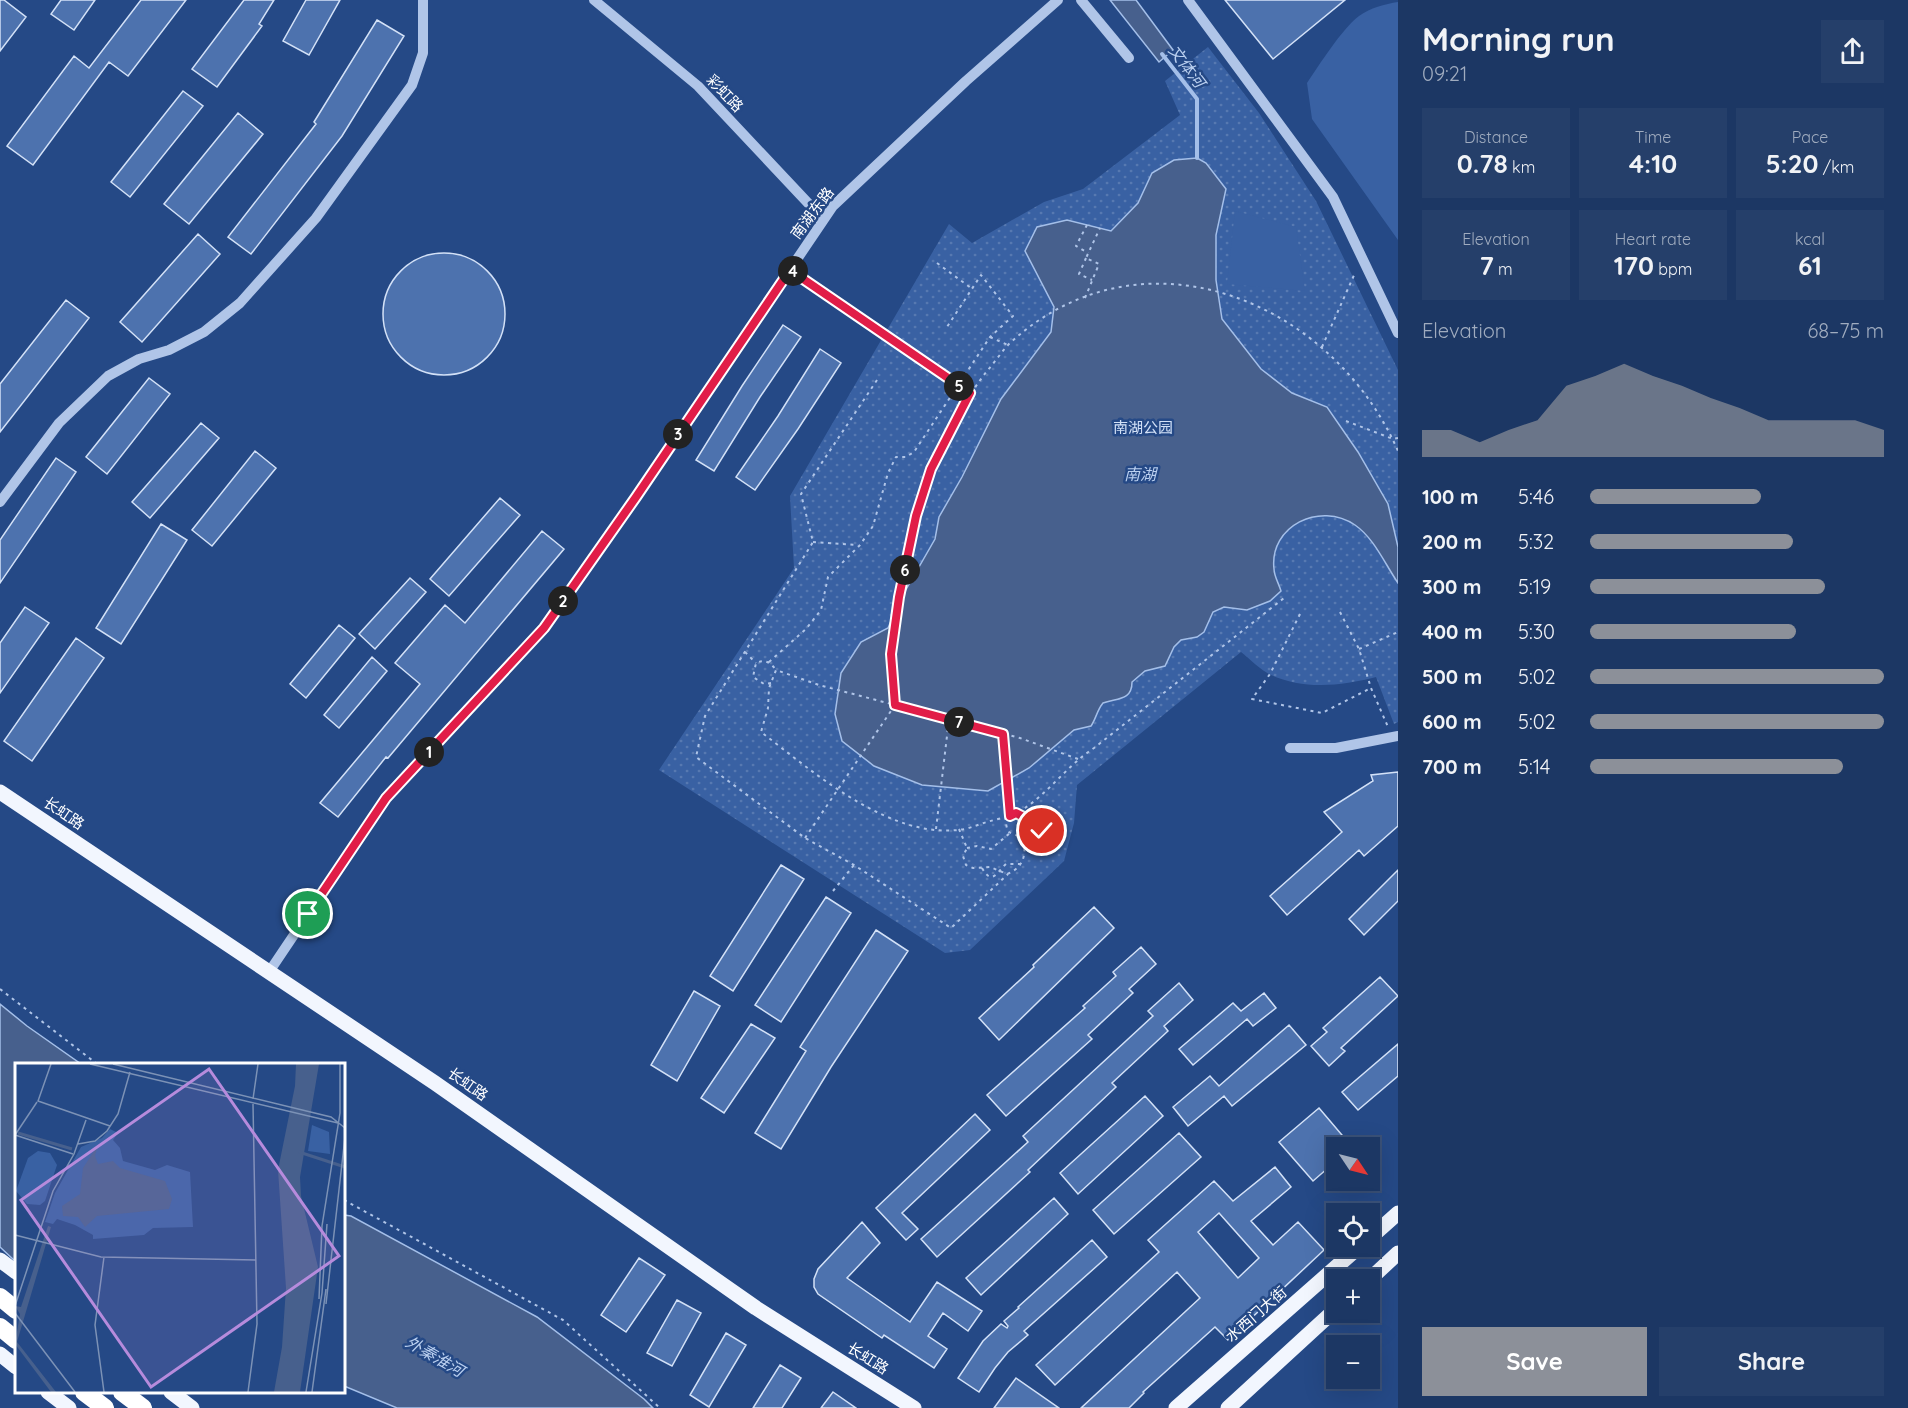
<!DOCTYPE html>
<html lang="en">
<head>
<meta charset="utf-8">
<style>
  :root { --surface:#1c3764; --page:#253f6a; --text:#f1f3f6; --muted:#a0acbf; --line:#3a5178; --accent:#8c9099 }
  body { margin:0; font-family:Quicksand,"Noto Sans SC",sans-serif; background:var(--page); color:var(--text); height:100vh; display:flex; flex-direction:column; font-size:22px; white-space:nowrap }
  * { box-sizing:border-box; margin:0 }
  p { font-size:20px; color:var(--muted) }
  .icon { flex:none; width:33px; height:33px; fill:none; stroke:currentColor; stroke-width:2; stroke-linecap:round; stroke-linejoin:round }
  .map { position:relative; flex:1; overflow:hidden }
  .panel { display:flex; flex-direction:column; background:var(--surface); width:510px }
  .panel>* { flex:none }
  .needle { width:39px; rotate:125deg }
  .fabs { position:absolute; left:1326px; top:1137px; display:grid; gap:12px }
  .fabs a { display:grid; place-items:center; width:54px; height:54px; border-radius:0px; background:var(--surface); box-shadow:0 6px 24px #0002,0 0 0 2px var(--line); font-size:30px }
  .pin { position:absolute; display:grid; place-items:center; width:51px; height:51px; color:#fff; margin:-26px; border:3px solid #fff; border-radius:50%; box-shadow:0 2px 6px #0007 }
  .km { position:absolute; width:30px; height:30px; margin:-15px; border-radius:50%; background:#222; color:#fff; font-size:16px; line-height:30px; text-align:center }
  .round { display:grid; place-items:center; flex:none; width:63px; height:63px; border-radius:0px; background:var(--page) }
  .headline { display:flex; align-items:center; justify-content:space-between; height:102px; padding:0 24px }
  h1 { font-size:33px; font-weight:700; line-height:45px }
  .metrics { display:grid; grid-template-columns:repeat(3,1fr); gap:9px; height:102px; padding:6px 24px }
  .metrics div { display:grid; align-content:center; border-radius:0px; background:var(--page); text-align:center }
  .metrics b { font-size:26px; font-weight:700 }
  .metrics small { font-size:16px; font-weight:400 }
  .metrics p { font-size:16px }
  .chart { height:168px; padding:12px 24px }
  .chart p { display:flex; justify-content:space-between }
  .chart svg { width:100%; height:108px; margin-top:6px; fill:var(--accent); opacity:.7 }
  .button { display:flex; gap:12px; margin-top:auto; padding:12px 24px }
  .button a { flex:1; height:69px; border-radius:0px; background:var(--accent); color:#fff; font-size:24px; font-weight:700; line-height:69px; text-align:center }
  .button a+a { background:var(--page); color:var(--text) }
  ul { padding:0 24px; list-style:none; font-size:20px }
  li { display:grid; grid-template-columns:96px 72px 1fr; align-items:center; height:45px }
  li i { height:15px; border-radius:8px; background:var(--accent) }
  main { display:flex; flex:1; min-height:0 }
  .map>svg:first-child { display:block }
</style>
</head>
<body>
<main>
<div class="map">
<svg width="1398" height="1408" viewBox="0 0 1398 1408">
  <defs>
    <pattern id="grass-dots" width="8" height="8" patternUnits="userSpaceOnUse" patternTransform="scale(1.5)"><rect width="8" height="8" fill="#3961a3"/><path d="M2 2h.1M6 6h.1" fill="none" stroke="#5779b1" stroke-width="1.8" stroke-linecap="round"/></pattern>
  </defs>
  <rect width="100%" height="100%" fill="#254986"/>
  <path fill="url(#grass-dots)" d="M1208 47 1259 113 1316 201 1398 370V722L1394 724 1376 677C1341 686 1304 690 1271 675 1260 670 1250 659 1241 652L1077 785 1074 823 1064 861 970 950 945 953 659 770 794 568 790 496 949 224 972 243 1044 202 1083 189 1180 115 1165 81Z"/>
  <path fill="#3961a3" d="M1398 2V240L1312 119 1307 83C1320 64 1341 30 1359 16 1370 8 1385 4 1398 2Z
    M1235 211 1296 227 1305 291 1227 284Z"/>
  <path fill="#47608d" stroke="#a4bfe9" stroke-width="1.5" d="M1110 0H1136L1173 50 1159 62Z
    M1197 158 1206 163 1226 189 1216 235V280L1222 319 1261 369 1292 393 1327 407 1358 452 1388 504 1398 547V583C1385 564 1374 538 1355 525 1320 501 1269 526 1274 569 1274 576 1279 584 1281 591L1270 601 1247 610 1224 607 1213 612 1204 632 1197 637 1181 640 1174 647 1165 666 1145 671 1132 682C1132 701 1117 698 1103 703 1097 710 1096 719 1091 726L1074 730 1029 768 988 791 922 785 874 766 842 741 835 714 841 673 861 642 888 628 900 600 935 539 939 517 962 477 1001 399 1051 332 1054 307 1025 251 1037 227 1067 220 1111 231 1138 203 1152 173 1174 160Z
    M0 1004 27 1026 81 1064H16L15 1261 0 1247Z
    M344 1215 351 1216 537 1317 644 1399 653 1408H397L344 1386Z"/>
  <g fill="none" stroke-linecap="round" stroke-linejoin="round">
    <path stroke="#a4bfe9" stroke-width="4" d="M1162 54 1197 99V158"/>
  </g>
  <path fill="#4d72ae" stroke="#d3e1f7" stroke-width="1.5" fill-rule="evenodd" d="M0 0H4L26 17 0 51Z
    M61 0H95L74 30 51 14Z
    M141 0H186L128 76 109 62 33 165 7 146 74 56 89 68Z
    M244 0H274L259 24 262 26 217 87 192 69Z
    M306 0H340L309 55 283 41Z
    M1225 0H1345L1273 59Z
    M377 20 404 36 342 136 251 254 228 237 316 124 314 122Z
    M183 91 203 106 130 197 111 182Z
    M238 113 263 134 189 224 164 204Z
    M198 234 220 254 142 342 120 322Z
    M383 314a61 61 0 1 1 122 0a61 61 0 1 1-122 0Z
    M66 300 89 318 0 432V384Z
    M783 325 801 337 760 397 714 471 696 460 742 386Z
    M820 349 841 363 798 429 755 490 736 477 778 416Z
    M149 378 170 394 107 474 86 457Z
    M201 423 219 438 150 518 132 502Z
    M255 451 276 468 212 546 192 530Z
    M56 458 76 472 0 583V540Z
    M500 498 520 515 449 596 430 579Z
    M161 524 187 540 121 644 96 628Z
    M542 531 564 549 388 758 386 757 338 817 320 803 420 684 395 663 445 605 465 623Z
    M410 578 426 592 375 649 359 634Z
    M25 607 49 623 0 693V643Z
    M339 625 355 638 306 698 290 684Z
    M76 638 104 658 32 761 4 741Z
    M372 657 387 671 339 728 324 715Z
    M1398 772V826L1364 856 1359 850 1287 915 1270 896 1342 832 1324 812 1373 781 1371 775Z
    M781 865 804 879 733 991 710 976Z
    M1398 870V901L1364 935 1349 919Z
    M826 897 851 913 781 1022 755 1005Z
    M1094 907 1114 928 999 1040 979 1018 1034 967 1033 965Z
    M876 930 908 951 831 1067 781 1149 755 1133 806 1051 800 1047Z
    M1141 947 1156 964 1129 989 1133 993 1088 1035 1092 1039 1006 1116 987 1095 1085 1008 1083 1006 1116 976 1113 972Z
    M1380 977 1398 996 1341 1048 1345 1051 1329 1066 1311 1046 1327 1032 1323 1028Z
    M1179 983 1193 1000 1164 1026 1168 1031 1112 1083 1116 1087 1028 1170 1030 1172 937 1257 921 1239 1028 1142 1023 1136 1153 1016 1148 1011Z
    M694 991 720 1006 677 1081 651 1065Z
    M1264 993 1276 1008 1253 1026 1247 1019 1193 1065 1179 1049 1233 1003 1241 1011Z
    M751 1024 775 1038 724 1113 701 1098Z
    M1289 1025 1306 1045 1232 1106 1224 1096 1188 1126 1173 1107 1210 1076 1219 1086Z
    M1398 1044V1076L1358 1110 1342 1092Z
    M1145 1096 1163 1116 1078 1194 1060 1173Z
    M1319 1108 1353 1148H1336V1161L1313 1181 1279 1142Z
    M975 1114 990 1130 902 1213 918 1229 906 1240 876 1208Z
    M1179 1133 1201 1157 1114 1234 1093 1210Z
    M1275 1167 1291 1187 1251 1221 1273 1245 1298 1222 1324 1250 1228 1340 1215 1327 1143 1392 1144 1393 1129 1408H1081L1200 1298 1177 1272 1055 1385 1036 1365 1159 1252 1148 1240 1214 1181 1233 1201ZM1219 1213 1259 1258 1238 1278 1198 1232Z
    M1054 1198 1068 1214 981 1295 966 1278Z
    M862 1222 880 1243 847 1278 910 1322 937 1282 982 1311 968 1331 943 1313 928 1336 947 1349 934 1368 884 1335 882 1338 818 1294 814 1287V1279L818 1269Z
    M1092 1240 1107 1257 1024 1331 1028 1335 1008 1352 995 1368 979 1392 958 1378 983 1341 1001 1324 1007 1328 1008 1326 1004 1321 1019 1308 1018 1307Z
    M639 1258 665 1275 626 1332 601 1315Z
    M677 1300 701 1313 672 1366 647 1353Z
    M726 1333 746 1345 709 1407 690 1395Z
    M780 1365 801 1378 782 1408H753Z
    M1016 1378 1059 1408H994Z
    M833 1392 856 1408H821Z"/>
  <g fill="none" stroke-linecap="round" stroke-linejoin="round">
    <path stroke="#b0c5e8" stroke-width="2" stroke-dasharray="3 4.5" stroke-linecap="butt" d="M1087 225 1076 246 1088 253
      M1086 258 1079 274 1092 280
      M937 263 971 288
      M799 276 970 393
      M1085 298 1099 264 1086 258 1100 228
      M990 337 1008 345
      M1322 347 1355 273
      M877 380 801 494 813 542 705 716 696 757 805 838 854 865 951 928 1008 874
      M1346 421 1393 439 1398 438
      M813 542 858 545
      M1340 612 1359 649 1371 688 1388 727
      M1300 614 1270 674 1252 699 1322 713 1371 688
      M1359 649 1398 632
      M745 652 756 663
      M769 662 806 629 821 610 828 577 860 545 873 526 888 473 896 457H906L914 452 990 337 1013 316 981 275 947 327
      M771 683 764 684 753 677 756 663C765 659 770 662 776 670
      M1003 734 1010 815
      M1078 759 1020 738 895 705C893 689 891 671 891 655 892 627 899 597 905 570 912 536 918 501 931 469 944 436 966 398 987 371 995 362 1002 351 1010 343 1142 222 1332 300 1398 451
      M1005 817C1006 821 1006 829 1009 832 1010 833 1018 836 1019 836 1029 841 1041 843 1042 828L1016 813
      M936 829 949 719
      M959 829 967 848 963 856 966 865 973 868 990 867 1007 874C1023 868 1027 855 1023 839
      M805 838 895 705 819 685 776 670 769 688 768 708 761 732C815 773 892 842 965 829 973 827 980 824 987 822 1000 818 1014 816 1025 808 1050 791 1068 765 1094 748L1284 598
      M967 848 977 846 991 849 1010 833
      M982 868C992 886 997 872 1006 864H1020
      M833 891 854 865
      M0 989 97 1064
      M344 1200 563 1320 660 1408"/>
    <path stroke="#b0c5e8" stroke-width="10" d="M594 0 698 86 823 219
      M1081 0 1129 58
      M1188 0 1333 197 1398 333
      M0 502 59 423 108 376 139 359 169 350 204 332 240 303 316 218 412 85 423 53V0
      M1290 748H1336L1398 736
      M269 972 386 798 544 628 636 497 833 206 966 81 1058 0"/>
    <path stroke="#f2f6fe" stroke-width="15" d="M0 792 435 1083 756 1308 914 1408
      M1370 1238 1398 1213
      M0 1260 16 1272
      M1369 1280 1398 1253
      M0 1354 16 1367
      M48 1392 69 1408
      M171 1392 192 1408
      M1176 1408 1360 1246
      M1228 1408 1336 1309"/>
    <path stroke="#fff" stroke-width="18" d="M0 1297 16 1310
      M0 1327 16 1340
      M84 1392 105 1408
      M122 1392 143 1408"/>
  </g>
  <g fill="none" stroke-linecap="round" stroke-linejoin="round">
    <defs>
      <path id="route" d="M308 914 386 798 544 628 636 497 790 270 970 393 931 469 916 516 899 597 891 654 895 705 1003 734 1010 816 1016 813 1039 825 1042 831"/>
    </defs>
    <use href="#route" stroke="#fff" stroke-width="12"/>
    <use href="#route" stroke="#e11d48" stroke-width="8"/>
  </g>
  <g text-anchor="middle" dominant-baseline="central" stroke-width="5" stroke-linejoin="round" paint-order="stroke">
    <g font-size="15" fill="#fff" stroke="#254986">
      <text transform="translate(725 93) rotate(46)">彩虹路</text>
      <text transform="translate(812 213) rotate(-53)">南湖东路</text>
      <text transform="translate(64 813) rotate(34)">长虹路</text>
      <text transform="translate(468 1084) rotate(35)">长虹路</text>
      <text transform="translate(1256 1314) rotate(-41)">水西门大街</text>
      <text transform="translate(868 1358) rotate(32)">长虹路</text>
    </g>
    <g font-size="15" fill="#d3e1f7" stroke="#254986">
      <text x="1143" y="427">南湖公园</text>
    </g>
    <g font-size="16" font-style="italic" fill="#bbd0f0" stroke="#254986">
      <text transform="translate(1187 66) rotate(53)">文体河</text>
      <text x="1140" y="474">南湖</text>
      <text transform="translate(435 1356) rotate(30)">外秦淮河</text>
    </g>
  </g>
  <g transform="translate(15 1063)">
    <rect width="330" height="330" fill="#254986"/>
    <path d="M297 62 314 69 315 91 293 88ZM95 66 103 70 98 77 105 85 108 98 140 107 152 102 175 109 178 164 138 165 129 172 78 176V172L60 162 42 156 38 161 30 159 40 130 66 84 87 75Z" fill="#3961a3"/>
    <path d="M23 88 35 90 42 102 30 138 25 142 12 141 1 128 13 95Z" fill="#3961a3"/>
    <path d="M281 1H304L285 114 286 133 303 204 285 329H259L267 284 271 225 263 107 280 23ZM83 82 80 93 83 101 98 98 105 105 150 118 157 136 154 146 82 153 70 164 63 154 48 153 47 143 65 131 68 105ZM33 163 36 164 2 279 41 329H36L0 281 5 251 0 243 6 244Z" fill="#47608d"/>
    <path fill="none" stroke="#47608d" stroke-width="3" d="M3 70 57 86M284 89 330 104"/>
    <path fill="none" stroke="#7c92b6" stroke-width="1.5" d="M36 1 23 38 95 63M75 1 323 60M98 1 316 54 330 65M238 36 243 1M0 72 58 91M0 72 22 39M63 81 80 78 92 68 103 51 115 9M0 172 86 194 241 197M89 194 80 262 89 329M304 236 307 163 325 50V1M311 241 330 74M0 243 38 128 59 91 71 57M0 250 60 329M233 329 242 261 238 41M291 329 307 230 312 161M297 329 311 226"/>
    <path fill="#b68bdc" fill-opacity="0.15" stroke="#b68bdc" stroke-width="3" d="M194 6 324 193 136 324 6 137Z"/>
    <rect width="330" height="330" fill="none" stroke="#fff" stroke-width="3"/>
  </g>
</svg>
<div class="fabs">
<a><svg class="needle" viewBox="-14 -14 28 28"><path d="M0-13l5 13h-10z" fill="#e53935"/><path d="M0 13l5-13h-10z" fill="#a0acbf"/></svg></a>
<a><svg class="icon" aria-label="locate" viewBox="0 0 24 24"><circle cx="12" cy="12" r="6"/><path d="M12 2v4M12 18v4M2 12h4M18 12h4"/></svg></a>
<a>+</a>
<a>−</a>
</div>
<div class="pin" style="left:308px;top:914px;background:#1e9e55"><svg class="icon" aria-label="arrive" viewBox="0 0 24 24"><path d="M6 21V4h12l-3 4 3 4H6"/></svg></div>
<div class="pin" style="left:1042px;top:831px;background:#d93025"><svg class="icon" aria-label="check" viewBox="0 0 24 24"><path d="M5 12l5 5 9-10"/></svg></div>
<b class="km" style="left:429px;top:752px">1</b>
<b class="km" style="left:563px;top:601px">2</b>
<b class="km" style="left:678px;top:434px">3</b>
<b class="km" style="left:793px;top:271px">4</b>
<b class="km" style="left:959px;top:386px">5</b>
<b class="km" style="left:905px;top:570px">6</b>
<b class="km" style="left:959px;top:722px">7</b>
</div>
<section class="panel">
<div class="headline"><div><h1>Morning run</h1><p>09:21</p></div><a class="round"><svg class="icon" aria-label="share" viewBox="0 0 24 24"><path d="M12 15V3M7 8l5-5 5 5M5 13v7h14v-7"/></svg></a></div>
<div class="metrics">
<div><p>Distance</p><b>0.78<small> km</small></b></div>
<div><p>Time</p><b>4:10</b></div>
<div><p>Pace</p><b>5:20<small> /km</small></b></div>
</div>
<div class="metrics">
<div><p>Elevation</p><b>7<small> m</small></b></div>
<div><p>Heart rate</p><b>170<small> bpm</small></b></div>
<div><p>kcal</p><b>61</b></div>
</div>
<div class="chart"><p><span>Elevation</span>68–75 m</p>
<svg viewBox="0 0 160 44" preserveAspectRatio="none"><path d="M0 44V33L10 33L20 38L30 33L40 29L50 15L60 11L70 6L80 11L90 15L100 20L110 24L120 29L130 29L140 29L150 29L160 33V44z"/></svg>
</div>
<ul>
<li><b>100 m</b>5:46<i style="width:58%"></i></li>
<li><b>200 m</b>5:32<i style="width:69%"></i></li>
<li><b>300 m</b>5:19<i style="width:80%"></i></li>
<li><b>400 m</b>5:30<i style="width:70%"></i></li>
<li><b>500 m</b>5:02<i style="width:100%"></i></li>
<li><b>600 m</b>5:02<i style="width:100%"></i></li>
<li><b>700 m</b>5:14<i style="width:86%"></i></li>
</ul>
<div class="button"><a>Save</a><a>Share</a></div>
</section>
</main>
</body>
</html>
